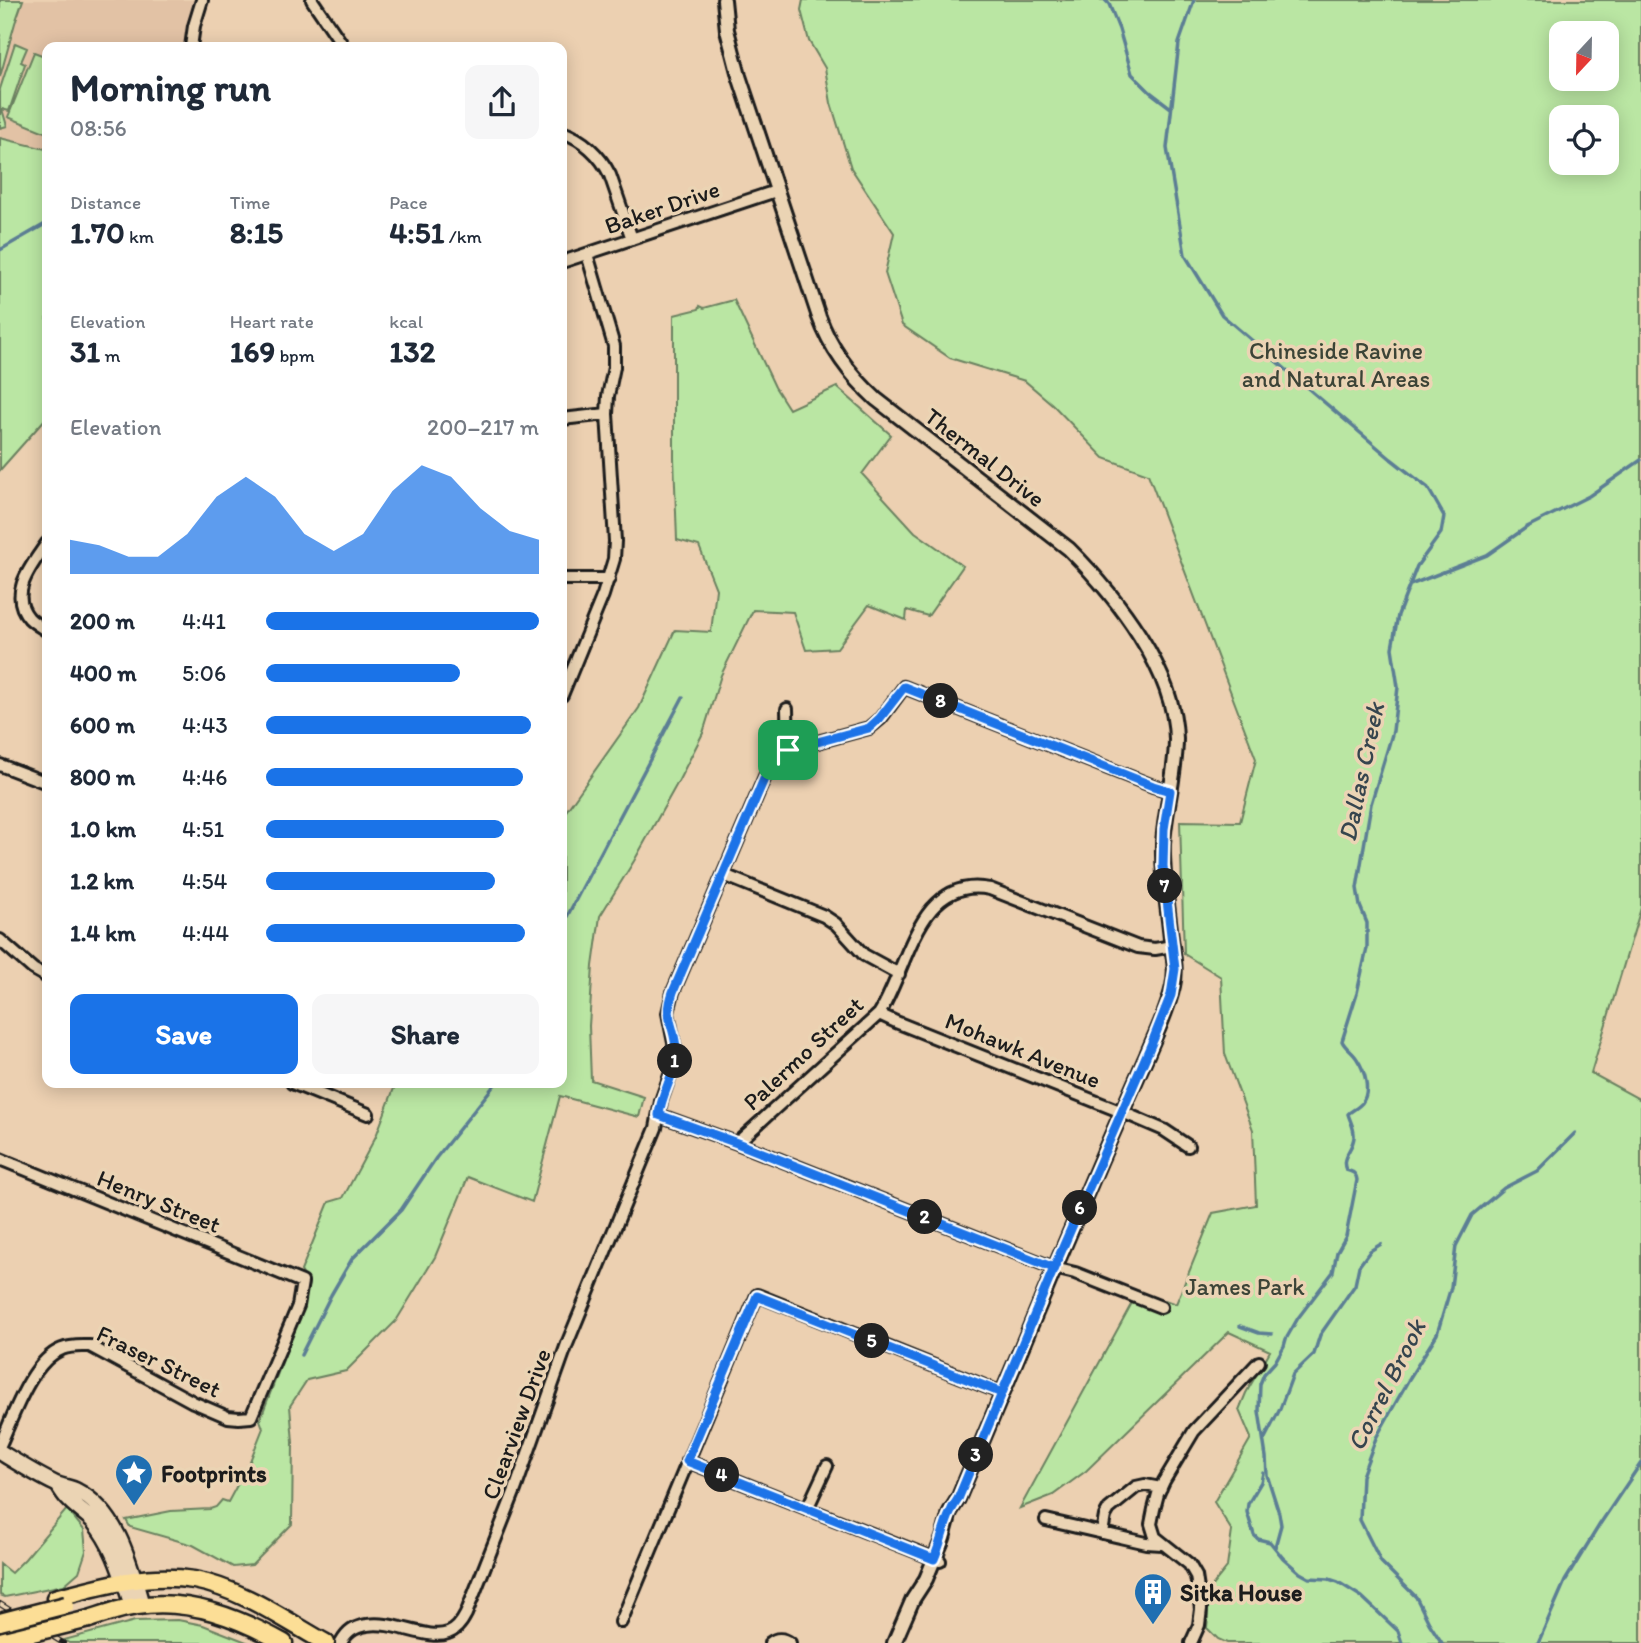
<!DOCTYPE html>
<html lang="en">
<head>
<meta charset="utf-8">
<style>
  :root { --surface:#fff; --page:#f6f6f7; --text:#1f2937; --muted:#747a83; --accent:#1a73e8 }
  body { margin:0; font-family:Itim,sans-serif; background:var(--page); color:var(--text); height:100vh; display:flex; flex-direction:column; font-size:26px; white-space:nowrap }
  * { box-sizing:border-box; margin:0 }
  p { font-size:23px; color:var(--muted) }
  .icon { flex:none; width:38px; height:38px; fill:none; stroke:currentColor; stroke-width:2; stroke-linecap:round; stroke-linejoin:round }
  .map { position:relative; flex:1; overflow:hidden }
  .details { position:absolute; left:42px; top:42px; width:525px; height:1046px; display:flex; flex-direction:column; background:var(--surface); border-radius:14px; box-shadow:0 4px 18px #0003 }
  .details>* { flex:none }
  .needle { width:46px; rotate:202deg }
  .controls { position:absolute; left:1549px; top:21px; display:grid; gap:14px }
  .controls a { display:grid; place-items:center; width:70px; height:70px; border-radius:14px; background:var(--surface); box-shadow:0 4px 18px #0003; font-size:35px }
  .pin { position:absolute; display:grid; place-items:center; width:60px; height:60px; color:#fff; margin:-30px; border-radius:14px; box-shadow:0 4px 10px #0006 }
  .km { position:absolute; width:35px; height:35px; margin:-18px; border-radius:50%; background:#222; color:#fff; font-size:19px; line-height:35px; text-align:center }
  .round { display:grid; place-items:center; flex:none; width:74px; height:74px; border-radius:14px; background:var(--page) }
  .headline { display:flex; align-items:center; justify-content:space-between; height:119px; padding:0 28px }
  h1 { font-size:38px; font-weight:700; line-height:52px }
  .figures { display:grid; grid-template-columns:repeat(3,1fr); gap:10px; height:119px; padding:7px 28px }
  .figures div { display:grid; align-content:center }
  .figures b { font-size:30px; font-weight:700 }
  .figures small { font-size:19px; font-weight:400 }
  .figures p { font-size:19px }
  .chart { height:196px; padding:14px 28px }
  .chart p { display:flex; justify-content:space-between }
  .chart svg { width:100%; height:126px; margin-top:7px; fill:var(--accent); opacity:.7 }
  .action { display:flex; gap:14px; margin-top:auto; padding:14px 28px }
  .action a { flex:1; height:80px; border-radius:14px; background:var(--accent); color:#fff; font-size:28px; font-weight:700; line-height:80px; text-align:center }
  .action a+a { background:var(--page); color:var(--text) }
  ul { padding:0 28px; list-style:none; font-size:23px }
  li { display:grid; grid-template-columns:112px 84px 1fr; align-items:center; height:52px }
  li i { height:18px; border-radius:9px; background:var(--accent) }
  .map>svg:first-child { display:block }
</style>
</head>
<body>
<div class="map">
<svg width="1641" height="1643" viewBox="0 0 1641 1643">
  <rect width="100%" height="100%" fill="#ecd0b1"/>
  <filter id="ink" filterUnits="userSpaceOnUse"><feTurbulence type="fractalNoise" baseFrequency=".0143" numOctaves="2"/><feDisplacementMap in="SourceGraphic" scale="14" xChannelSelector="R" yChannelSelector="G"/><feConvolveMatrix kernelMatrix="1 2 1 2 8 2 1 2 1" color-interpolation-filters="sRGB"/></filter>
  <g filter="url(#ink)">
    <path fill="#e2c2a5" d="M0 0H202L191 47H47V147L43 148 0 254Z"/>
    <path fill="#bae6a3" stroke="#6b8160" stroke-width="2" fill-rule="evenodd" d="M0 0H23L15 23 0 77Z
      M803 0H1641V908L1591 1073 1641 1100V1643H1227L1218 1639 1207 1628 1208 1616 1207 1592 1227 1567 1232 1531 1214 1502 1251 1438 1239 1410 1246 1393 1270 1351 1229 1332 1086 1471 1053 1495 1020 1508 1133 1301 1161 1312 1165 1300 1176 1304 1213 1213 1256 1205 1253 1130 1225 1054 1221 977 1184 954 1180 821 1240 822 1256 759 1148 474 1104 458 1052 404 1025 381 950 358 902 325 885 273 894 233 851 168 831 103 825 68 809 41 801 10ZM1561 33H1606V79H1561ZM1561 117H1606V163H1561Z
      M15 43 27 48 21 62 25 64 9 111 2 109 7 126 0 128V89Z
      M34 52 47 57V133L8 117Z
      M0 138 45 149 47 147V417L0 470Z
      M734 300 775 387 789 409 837 387 891 435 862 474 915 532 963 566 928 616 907 610 906 620 869 605 837 648 806 650 793 612 753 610 721 675 703 733 678 782 634 861 600 916 593 966 589 1026 591 1080 644 1097 639 1117 560 1096 532 1202 468 1177 435 1257 396 1321 346 1371 307 1380 290 1406 293 1442 292 1524 252 1565 233 1567 193 1545 130 1527 126 1520 171 1511 210 1509 216 1507 222 1500 228 1502 250 1461 263 1428 260 1420 302 1310 309 1284 301 1271 329 1202 343 1198 376 1136 396 1083H562V817L639 708 675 630 711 632 716 589 699 546 677 540 674 458V315L699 309 700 306 704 308Z
      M67 1509 84 1530 86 1551 79 1572 64 1585 5 1597 0 1595V1564L11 1573 25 1559Z
      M178 1620 203 1625 249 1643H69L64 1640 135 1621Z"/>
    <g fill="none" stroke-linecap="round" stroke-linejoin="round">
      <path stroke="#5b7e94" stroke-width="3.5" d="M1105 0 1109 4 1119 29 1132 74 1150 92 1171 108
        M1194 0 1179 43 1167 148 1185 255 1222 315 1391 459 1428 488 1444 516 1441 533 1417 566 1398 615 1392 648 1398 687 1393 731 1371 804 1357 888 1360 906 1367 923V948L1357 993 1342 1041C1345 1048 1353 1052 1357 1059 1365 1071 1371 1091 1362 1103 1358 1108 1352 1110 1348 1114 1350 1121 1355 1129 1354 1137 1353 1150 1340 1157 1346 1170 1353 1172 1356 1173 1357 1180L1346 1236 1337 1252 1333 1272 1298 1318 1286 1339 1284 1346 1275 1362 1264 1374 1260 1384 1259 1411 1266 1457 1267 1475 1279 1513 1281 1525 1275 1547
        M0 250 47 223
        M1410 585 1487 555 1527 527 1589 496 1641 460
        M562 926 683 697
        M1240 1326 1259 1333 1272 1334
        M301 1355 331 1295 352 1259 401 1210 436 1158 496 1083
        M1264 1440 1280 1409 1293 1374 1314 1354 1320 1335 1355 1285 1359 1266 1370 1251 1381 1244
        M1263 1473 1261 1482 1248 1504 1247 1512 1254 1535 1258 1539 1270 1542 1283 1558 1300 1573 1309 1578 1329 1579 1338 1582 1362 1597 1398 1631 1402 1643
        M1442 1643 1429 1623 1416 1597 1381 1562 1360 1520 1362 1476 1376 1438 1409 1379 1437 1334 1451 1287 1456 1246 1472 1215 1504 1188 1537 1171 1575 1133
        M1538 1643 1565 1581 1600 1524 1641 1463"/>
      <defs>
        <path id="minor" d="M312 0 344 47
          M191 47 194 26 202 0
          M562 132C583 139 600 155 610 175L632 239
          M562 262 776 191
          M562 419 607 414
          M47 543C33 564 7 593 29 618 34 623 41 627 47 631
          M562 579H609
          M562 695 603 595 614 559 615 541 607 414 608 396 614 367V346L587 254
          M787 709 788 750
          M0 765 47 783
          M724 875 824 916 836 924 864 955 899 974
          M0 940 33 969 47 977
          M879 1014 896 1022 1122 1112 1164 1130 1188 1146
          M292 1083 368 1114
          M659 1115 737 1143 1054 1268 1075 1273 1161 1307
          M737 1143 879 1014C908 969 918 874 990 889L1138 947 1155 949 1172 946
          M0 1159 302 1282 298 1306 251 1417 239 1418 228 1417 193 1402 90 1346C81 1346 71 1345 62 1349 31 1361 13 1417 0 1445
          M687 1461 940 1561
          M807 1509 827 1466
          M1046 1520 1146 1543 1162 1544
          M1102 1533 1105 1516 1109 1509 1136 1487 1145 1485 1161 1488
          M621 1622 757 1295 1002 1393
          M341 1643C347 1632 354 1627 367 1625 394 1620 428 1641 448 1633 457 1630 462 1622 466 1614L515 1490 567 1344 656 1128 661 1101 675 1061 676 1053 668 1013 673 992 770 765 776 756 788 750 869 728 881 718 904 687 1153 786 1170 791
          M770 1643C776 1638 783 1638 790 1643
          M1191 1643 1199 1625 1201 1609 1196 1576 1189 1564 1155 1537 1151 1524 1154 1509 1158 1494 1164 1481 1194 1431 1259 1362"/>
        <path id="tertiary" d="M724 0 727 30 739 76 819 317C831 350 850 375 876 399L1069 549C1116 596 1175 670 1176 739 1176 774 1165 809 1163 844 1162 875 1168 907 1171 939 1173 954 1177 970 1173 986 1168 1010 1156 1033 1147 1055 1131 1091 1116 1126 1100 1162 1052 1274 1005 1386 958 1499L950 1512 943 1538 926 1579 913 1599 894 1643"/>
        <path id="secondary" d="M0 1452C18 1463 37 1475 56 1484 63 1487 71 1487 77 1491 118 1512 130 1564 142 1605
          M58 1485C61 1490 64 1495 68 1499 75 1507 85 1513 93 1521 114 1546 122 1576 132 1606"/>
        <path id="primary" d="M55 1598C100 1586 147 1572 194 1580 242 1589 285 1620 326 1643
          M89 1619C105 1614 121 1608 137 1606 190 1598 239 1618 284 1643"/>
      </defs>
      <use href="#minor" stroke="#1c1c1c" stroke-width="16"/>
      <use href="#tertiary" stroke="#1c1c1c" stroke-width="18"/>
      <use href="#secondary" stroke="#1c1c1c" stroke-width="19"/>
      <use href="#primary" stroke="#1c1c1c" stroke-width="21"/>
      <use href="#minor" stroke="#ebd4b4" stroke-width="10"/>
      <use href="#tertiary" stroke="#ebd4b4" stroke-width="12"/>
      <use href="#secondary" stroke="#ebd4b4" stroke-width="14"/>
      <use href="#primary" stroke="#fcde96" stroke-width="16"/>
      <defs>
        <path id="rail" d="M0 1604 63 1643"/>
      </defs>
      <use href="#rail" stroke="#1c1c1c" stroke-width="6"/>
      <use href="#rail" stroke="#ebd4b4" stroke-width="3.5" stroke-dasharray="10" stroke-linecap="butt"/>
      <defs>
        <path id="primary-bridge" d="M0 1622 66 1605
          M0 1641 89 1619"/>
      </defs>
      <use href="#primary-bridge" stroke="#1c1c1c" stroke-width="21" stroke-linecap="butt"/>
      <use href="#primary-bridge" stroke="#fcde96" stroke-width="16"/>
    </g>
  </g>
  <g fill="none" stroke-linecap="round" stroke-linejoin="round" filter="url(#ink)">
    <defs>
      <path id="route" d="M788 750 776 756 770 765 673 992C663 1022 676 1026 676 1052 676 1074 661 1093 659 1115L737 1143 1054 1268C1022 1345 990 1422 958 1499 945 1517 943 1538 934 1559L687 1461 757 1296 1002 1393 1054 1268 1154 1038 1171 995 1175 969 1163 866 1164 829 1170 791 1153 786 904 687 880 718 869 728 788 750"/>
    </defs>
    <use href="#route" stroke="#fff" stroke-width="14"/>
    <use href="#route" stroke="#1a73e8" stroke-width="9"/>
  </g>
  <defs>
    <symbol id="sight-pin" viewBox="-11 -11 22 30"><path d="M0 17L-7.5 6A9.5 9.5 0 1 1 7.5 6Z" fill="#1f6fb2" stroke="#ebd4b4"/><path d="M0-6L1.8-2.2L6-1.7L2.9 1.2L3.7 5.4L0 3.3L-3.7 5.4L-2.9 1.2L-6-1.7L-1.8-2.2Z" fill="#fff"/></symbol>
    <symbol id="building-pin" viewBox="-11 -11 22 30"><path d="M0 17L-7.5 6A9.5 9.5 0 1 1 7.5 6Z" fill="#1f6fb2" stroke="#ebd4b4"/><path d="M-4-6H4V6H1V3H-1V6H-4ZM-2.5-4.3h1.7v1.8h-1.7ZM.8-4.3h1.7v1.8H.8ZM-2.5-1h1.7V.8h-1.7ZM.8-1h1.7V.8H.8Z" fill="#fff"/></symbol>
  </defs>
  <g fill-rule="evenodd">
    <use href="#sight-pin" x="112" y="1451" width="44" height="60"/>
    <use href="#building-pin" x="1131" y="1570" width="44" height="60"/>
  </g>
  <g text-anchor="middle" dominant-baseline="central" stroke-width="7" stroke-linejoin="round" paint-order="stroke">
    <g font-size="24" fill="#1c1c1c" stroke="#ebd4b4">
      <text transform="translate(662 207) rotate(-19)">Baker Drive</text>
      <text transform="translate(985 457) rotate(38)">Thermal Drive</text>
      <text transform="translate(1023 1050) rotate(22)">Mohawk Avenue</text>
      <text transform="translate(803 1053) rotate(-43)">Palermo Street</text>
      <text transform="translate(159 1201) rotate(22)">Henry Street</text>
      <text transform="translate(159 1361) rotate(26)">Fraser Street</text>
      <text transform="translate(516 1424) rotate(-70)">Clearview Drive</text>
    </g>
    <g font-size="24" fill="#3c4437" stroke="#ebd4b4">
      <text x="1336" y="350">Chineside Ravine<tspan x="1336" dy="28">and Natural Areas</tspan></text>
      <text x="1245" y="1286">James Park</text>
    </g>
    <g font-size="24" font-weight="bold" fill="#1c1c1c" stroke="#ebd4b4" text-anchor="start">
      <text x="161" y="1473">Footprints</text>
      <text x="1180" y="1592">Sitka House</text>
    </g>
    <g font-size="26" font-style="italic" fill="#36454e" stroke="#ebd4b4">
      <text transform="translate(1361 772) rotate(-78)">Dallas Creek</text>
      <text transform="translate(1386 1385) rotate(-63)">Correl Brook</text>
    </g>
  </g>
</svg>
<div class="controls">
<a><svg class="needle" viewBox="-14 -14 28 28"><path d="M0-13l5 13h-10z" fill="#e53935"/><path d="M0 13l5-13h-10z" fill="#747a83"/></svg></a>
<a><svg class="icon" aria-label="locate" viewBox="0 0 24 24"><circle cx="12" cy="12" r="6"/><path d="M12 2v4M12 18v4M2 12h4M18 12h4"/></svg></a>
</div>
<div class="pin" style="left:788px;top:750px;background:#1e9e55"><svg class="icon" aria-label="arrive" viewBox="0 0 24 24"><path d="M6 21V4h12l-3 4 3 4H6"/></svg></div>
<b class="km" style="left:675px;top:1061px">1</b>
<b class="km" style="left:925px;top:1217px">2</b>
<b class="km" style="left:976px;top:1455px">3</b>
<b class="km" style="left:722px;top:1475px">4</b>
<b class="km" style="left:872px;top:1341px">5</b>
<b class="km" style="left:1080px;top:1208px">6</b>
<b class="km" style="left:1165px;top:886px">7</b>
<b class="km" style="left:941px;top:701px">8</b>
<section class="details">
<div class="headline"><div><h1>Morning run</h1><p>08:56</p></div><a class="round"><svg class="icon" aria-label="share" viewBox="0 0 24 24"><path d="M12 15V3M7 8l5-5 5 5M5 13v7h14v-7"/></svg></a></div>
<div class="figures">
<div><p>Distance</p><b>1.70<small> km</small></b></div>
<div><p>Time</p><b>8:15</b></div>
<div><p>Pace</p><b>4:51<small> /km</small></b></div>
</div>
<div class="figures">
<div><p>Elevation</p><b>31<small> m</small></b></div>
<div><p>Heart rate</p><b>169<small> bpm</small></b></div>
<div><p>kcal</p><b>132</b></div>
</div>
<div class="chart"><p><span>Elevation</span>200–217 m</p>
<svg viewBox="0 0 160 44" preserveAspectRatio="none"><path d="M0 44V32L10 34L20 38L30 38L40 30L50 17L60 10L70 17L80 30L90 36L100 30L110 15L120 6L130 10L140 21L150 29L160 32V44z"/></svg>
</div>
<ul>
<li><b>200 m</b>4:41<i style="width:100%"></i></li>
<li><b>400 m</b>5:06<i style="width:71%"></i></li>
<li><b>600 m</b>4:43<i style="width:97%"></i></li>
<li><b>800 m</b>4:46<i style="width:94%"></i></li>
<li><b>1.0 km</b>4:51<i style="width:87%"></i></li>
<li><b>1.2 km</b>4:54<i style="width:84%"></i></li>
<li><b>1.4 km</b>4:44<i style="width:95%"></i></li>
</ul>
<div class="action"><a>Save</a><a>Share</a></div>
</section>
</div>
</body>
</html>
